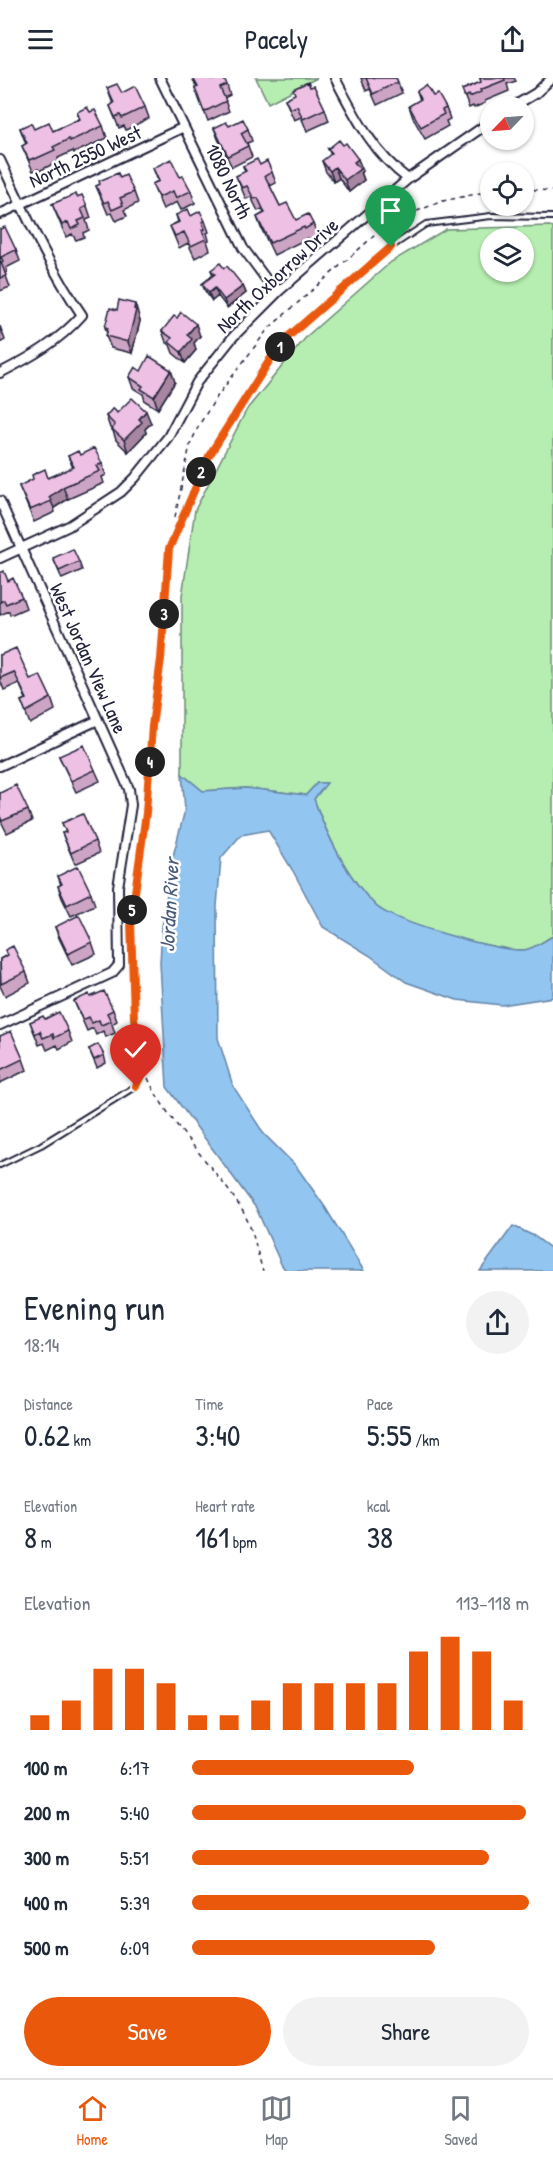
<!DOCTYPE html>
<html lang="en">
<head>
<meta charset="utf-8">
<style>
  :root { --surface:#fff; --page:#f2f2f3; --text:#1f2937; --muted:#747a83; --line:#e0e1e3; --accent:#ea580c }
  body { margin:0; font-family:"Patrick Hand",sans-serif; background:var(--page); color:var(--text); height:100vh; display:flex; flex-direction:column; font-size:22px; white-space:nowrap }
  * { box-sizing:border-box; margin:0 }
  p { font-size:20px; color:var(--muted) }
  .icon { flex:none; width:33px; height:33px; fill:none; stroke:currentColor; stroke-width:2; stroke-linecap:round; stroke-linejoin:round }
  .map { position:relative; height:1193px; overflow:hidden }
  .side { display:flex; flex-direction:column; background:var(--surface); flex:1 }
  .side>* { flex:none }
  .needle { width:39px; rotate:245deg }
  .buttons { position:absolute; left:480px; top:18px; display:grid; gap:12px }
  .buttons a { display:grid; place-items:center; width:54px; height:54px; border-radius:50%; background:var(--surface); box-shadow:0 2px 4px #0004; font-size:30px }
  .pin { position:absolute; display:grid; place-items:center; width:51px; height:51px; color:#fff; margin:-62px -26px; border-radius:50% 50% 50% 0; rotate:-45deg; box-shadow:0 0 6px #0007 }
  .pin .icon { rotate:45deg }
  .km { position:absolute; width:30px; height:30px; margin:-15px; border-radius:50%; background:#222; color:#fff; font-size:16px; line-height:30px; text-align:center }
  .round { display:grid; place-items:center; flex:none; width:63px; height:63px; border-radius:32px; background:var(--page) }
  .headline { display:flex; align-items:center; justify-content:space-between; height:102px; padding:0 24px }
  h1 { font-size:33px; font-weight:600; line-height:45px }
  .metrics { display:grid; grid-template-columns:repeat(3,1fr); gap:9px; height:102px; padding:6px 24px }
  .metrics div { display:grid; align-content:center }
  .metrics b { font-size:30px; font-weight:600 }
  .metrics small { font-size:16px; font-weight:400 }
  .metrics p { font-size:16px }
  .chart { height:168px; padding:12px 24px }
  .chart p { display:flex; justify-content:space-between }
  .chart svg { width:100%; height:108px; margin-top:6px; stroke:var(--accent); stroke-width:6 }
  .action { display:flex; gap:12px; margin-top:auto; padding:12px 24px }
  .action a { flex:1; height:69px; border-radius:36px; background:var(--accent); color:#fff; font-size:24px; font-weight:600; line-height:69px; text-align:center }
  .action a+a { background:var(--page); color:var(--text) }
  ul { padding:0 24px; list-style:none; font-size:20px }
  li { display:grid; grid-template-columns:96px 72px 1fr; align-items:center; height:45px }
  li i { height:15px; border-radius:8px; background:var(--accent) }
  header { display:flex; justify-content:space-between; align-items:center; height:78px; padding:0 24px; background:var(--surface); font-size:27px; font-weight:600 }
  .tabs { display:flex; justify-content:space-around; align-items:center; height:84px; border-top:2px solid var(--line); background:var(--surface); font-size:16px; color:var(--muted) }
  .tabs a { display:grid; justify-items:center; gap:3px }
  .tabs .selected { color:var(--accent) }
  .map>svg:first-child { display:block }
</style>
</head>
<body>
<header><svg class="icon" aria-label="menu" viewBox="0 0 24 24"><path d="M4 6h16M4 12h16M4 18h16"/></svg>Pacely<svg class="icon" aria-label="share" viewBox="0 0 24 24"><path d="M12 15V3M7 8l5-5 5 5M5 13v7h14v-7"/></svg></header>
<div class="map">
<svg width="553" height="1193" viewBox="0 0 553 1193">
  <rect width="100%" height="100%" fill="#fff"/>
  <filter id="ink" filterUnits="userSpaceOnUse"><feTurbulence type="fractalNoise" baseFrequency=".0167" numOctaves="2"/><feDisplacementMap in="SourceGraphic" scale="12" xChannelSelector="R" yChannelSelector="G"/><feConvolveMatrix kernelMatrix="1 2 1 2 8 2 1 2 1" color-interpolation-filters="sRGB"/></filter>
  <g filter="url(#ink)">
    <path fill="#b6edb0" stroke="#6c8876" stroke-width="1.5" fill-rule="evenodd" d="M256 0H317L268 25Z
      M549 148 553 149V858C545 862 533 871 524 872 499 874 393 845 376 828 348 800 327 757 314 721L326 705H317L306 717 246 710 203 713 182 696V518L195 432 247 331 307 258 391 184 446 151ZM490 160H524V194H490Z"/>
    <path fill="#92c5ef" stroke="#6584a7" stroke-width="1.5" d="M182 696 203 713 246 710 306 717 317 705H327L314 721C326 756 348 801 376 828 393 844 500 874 524 872 533 871 545 862 553 858V919L502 927 457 922 406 904 369 877 323 849 293 793 268 752 241 757 221 780 217 828 218 960 233 1008 264 1056 296 1088 325 1129 364 1193H286L281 1186 256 1130 167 1009 160 885 162 849 172 782 185 732Z
      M513 1148 534 1158 553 1172V1193H480Z"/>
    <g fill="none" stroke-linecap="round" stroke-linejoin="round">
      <defs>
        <path id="service" d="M169 471 209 378 273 277 289 258 391 169 426 146 491 138 553 139
          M0 1087 41 1067 136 1008 144 991"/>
        <path id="minor" d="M160 0 243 170 266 201 279 213
          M335 0C355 38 373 75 408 101
          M514 28 536 15 552 0
          M0 82C25 135 49 189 82 237 58 264 31 279 0 295
          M0 136 184 49
          M0 423 129 711 131 727 118 809 119 887 112 895 0 947
          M0 480 69 448 121 414 135 400 168 359 197 304 233 259 279 213 408 101 490 44
          M0 688 98 642"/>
      </defs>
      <use href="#service" stroke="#22223b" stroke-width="8"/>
      <use href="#minor" stroke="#22223b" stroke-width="12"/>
      <path stroke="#22223b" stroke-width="1.5" stroke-dasharray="4.5 4.5" stroke-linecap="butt" d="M524 111 553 113
        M175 439 190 367 199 347 216 320 268 251 391 143 443 123 490 113
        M142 984 134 940 131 843 146 735 152 648 161 581 168 479
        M148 1000C169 1047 214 1087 242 1132 254 1152 256 1172 263 1193"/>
      <use href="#service" stroke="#fff" stroke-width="4"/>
      <use href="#minor" stroke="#fff" stroke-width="8"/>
    </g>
    <path fill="#cca5c4" stroke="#22223b" stroke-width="1.5" d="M192 0H212L213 2 227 7 230 17 224 20 229 33 208 43 195 10H197Z
      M361 0H396L402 15 377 27 370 11 366 13Z
      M480 0H514L516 3 507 6 509 13 485 23V25L474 30 473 28 469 30 462 12 481 4Z
      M310 9 325 31 329 43 307 53 301 39 294 42 285 21Z
      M107 10 122 15 145 29 149 40 126 52 124 48 119 50 110 28 113 26Z
      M417 13 433 18 446 30 450 41 446 43 448 48 425 61 413 40 409 28 420 22Z
      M77 34H90L103 48 107 60 74 75 73 73 58 80 59 83 39 93 38 91 33 93 22 68 26 66 20 50 53 53 79 41Z
      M229 48 248 51 252 63 247 65 252 79 232 89 218 61 214 50Z
      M328 71 363 93 361 94 364 102 349 114 339 100 334 104 326 94 322 83 331 77Z
      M260 87 272 94 276 105 270 108 280 128 296 142 313 146 318 158 309 162 308 160 274 177 261 150 257 139 264 135 262 131 258 133 251 119 246 121 236 98 245 94 243 88Z
      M153 90 180 99 191 113 195 125 181 132 177 124 163 131 152 106 158 103Z
      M120 100 134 114 138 125 124 132 127 138 116 143 112 135 108 136 96 108Z
      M77 119 87 128 91 140 86 142 89 152 83 155 84 159 76 162 72 156 66 159 52 126Z
      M176 137 191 138 205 143 209 154 207 155 209 162 207 163 210 172 195 180 188 165 179 170 170 148 178 144Z
      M0 151 16 172 20 183 6 190 7 194 5 195 10 209 0 213Z
      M224 190 243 208 246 215 227 230 218 218 212 223 205 213 202 206 213 197 211 192Z
      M139 238V240L140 243 132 275 111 270 106 258 107 256 105 249Z
      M0 248 5 262 0 265Z
      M162 253 200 258 194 265 196 272 185 285 173 275 170 267 166 264Z
      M141 293 175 304 158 331 145 323 143 316 133 310 129 299Z
      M117 335 151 345 145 351 146 355 128 374 116 362 113 353 110 350 106 338Z
      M80 377 102 385 106 397 102 399 104 405 68 421 54 430 55 434 34 444 19 408 48 400 73 390 68 378Z
      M53 480 79 484 82 492 62 501Z
      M0 495 8 503 22 519 26 530 10 537 9 533 0 537Z
      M0 577 30 601 51 620 55 632 30 646 21 623 26 621 19 605 4 612 0 602Z
      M59 678 95 692 100 703 76 714 64 689Z
      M0 715 28 732 32 743 7 755 0 741Z
      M62 745 95 763 99 775 75 786 62 755 66 754Z
      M58 798 91 815 95 827 71 838 62 820 58 808 61 807Z
      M55 849 92 864 96 876 72 887 59 860Z
      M5 872 26 894 30 905 5 918 0 908V881L7 877Z
      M90 919 113 932 117 943 112 946 115 955 106 959 103 953 96 957 93 950 87 953 74 923Z
      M45 941 68 953 72 964 59 971 57 967 47 972 44 965 39 967 30 944Z
      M0 958 23 981 27 992 0 1005Z
      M89 971 104 977 106 985 97 990Z"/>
    <path fill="#a686a0" stroke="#22223b" stroke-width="1.5" d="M358 81 363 93 361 94 364 102 349 114 345 102 354 84Z
      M335 89 339 100 334 104 330 93Z
      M243 208 246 215 227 230 224 222Z
      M215 210 218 218 212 223 209 215Z
      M135 226 139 238V240L140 243 132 275 128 264Z
      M196 246 200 258 194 265 196 272 185 285 181 274 187 257Z
      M171 292 175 304 158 331 154 319Z
      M146 333 151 345 145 351 146 355 128 374 124 362 139 341Z
      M63 409 68 421 54 430 49 419Z"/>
    <path fill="#edc0e4" stroke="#22223b" stroke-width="1.5" d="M193 0H212L213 2 217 0H223L227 7 220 10 226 23 204 34 195 10 198 9Z
      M366 0H396L398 4 373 16Z
      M480 0H504L505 2 480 12 481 14 470 19 469 17 465 19 462 12 481 4Z
      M308 4 310 9 314 8 325 31 303 41 297 28 290 31 285 21 295 16 293 11Z
      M117 6 122 15 135 8 145 29 122 40 120 37 115 39 110 28 114 25 107 10Z
      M426 7 433 18 438 16 446 30 442 32 444 36 421 49 409 28 421 21 417 13Z
      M87 29 90 34 95 32 103 48 70 63 69 61 53 69 55 72 35 81 34 80 29 82 22 68 27 65 20 50 31 45 34 51 49 44 53 53 80 41 77 34Z
      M243 41 248 51 241 55 248 68 228 78 214 50 226 44 229 48Z
      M339 62 343 67 346 65 358 81 354 84 360 91 345 102 335 89 330 93 322 83 332 75 328 71Z
      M171 81 180 99 183 98 191 113 176 120 173 113 159 119 152 106 159 103 153 90Z
      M257 81 260 87 267 83 272 94 265 98 280 128 287 125 296 142 308 136 313 146 305 151 304 149 270 165 257 139 265 135 258 120 254 121 247 108 242 110 236 98 246 93 243 88Z
      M118 95 120 100 126 97 134 114 120 120 123 127 112 132 108 123 104 125 96 108 100 106 99 103Z
      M76 116 77 119 82 117 87 128 81 131 85 140 78 143 80 147 71 151 68 144 62 147 52 126Z
      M188 131 191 138 200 133 205 143 202 144 205 151 202 152 206 161 191 168 184 154 175 158 170 148 179 144 176 137Z
      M5 149 16 172 1 179 3 183 1 184 6 198 0 200V151Z
      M220 185 224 190 227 188 243 208 224 222 215 210 209 215 202 206 215 196 211 192Z
      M119 222 135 226 134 231 136 232 128 264 106 258 108 250 105 249 110 230 117 232Z
      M181 234 196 246 187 257 192 261 181 274 169 264 172 260 162 253 174 238 177 240Z
      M149 278 171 292 154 319 141 311 143 308 129 299 135 289 141 293Z
      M132 320 146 333 139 341 142 344 124 362 112 351 115 347 106 338 113 330 117 335Z
      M94 370 102 385 97 388 100 393 63 409 49 419 51 423 30 432 19 408 33 401 32 397 45 391 48 400 74 389 68 378 78 373 80 377Z
      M73 471 79 484 59 493 53 480Z
      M4 493 8 503 13 500 22 519 6 526 4 522 0 524V495Z
      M16 570 30 601 40 597 51 620 26 634 21 623 27 621 14 594 0 600V577Z
      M84 667 95 692 71 703 59 678Z
      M16 707 28 732 2 743 0 738V715Z
      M83 736 95 763 71 775 62 755 66 754 62 745Z
      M78 788 91 815 67 827 58 808 62 806 58 798Z
      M79 837 92 864 68 876 55 849Z
      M13 868 26 894 1 906 0 881 8 877 5 872Z
      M104 913 113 932 107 935 111 943 101 947 99 942 92 945 89 939 83 942 74 923 89 916 90 919Z
      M59 934 68 953 54 960 53 956 43 960 40 953 35 956 30 944 43 938 45 941Z
      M11 953 23 981 0 992V958Z
      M98 966 104 977 94 982 89 971Z"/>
  </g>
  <g fill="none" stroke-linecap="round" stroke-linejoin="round" filter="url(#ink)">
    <defs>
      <path id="route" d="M136 1008 144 991 134 940 131 843 146 735 152 648 161 581 169 471 209 378 273 277 289 258 391 169"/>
    </defs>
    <use href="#route" stroke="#fff" stroke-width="12"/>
    <use href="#route" stroke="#ea580c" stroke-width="8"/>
  </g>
  <g text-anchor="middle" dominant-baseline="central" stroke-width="5" stroke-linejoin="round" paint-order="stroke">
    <g font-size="20" fill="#22223b" stroke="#fff">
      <text transform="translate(85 78) rotate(-25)">North 2550 West</text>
      <text transform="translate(229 103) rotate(64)">1080 North</text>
      <text transform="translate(277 197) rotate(-43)">North Oxborrow Drive</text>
      <text transform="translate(89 580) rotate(66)">West Jordan View Lane</text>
    </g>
    <g font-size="21" font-style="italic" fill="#495b7a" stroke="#fff">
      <text transform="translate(169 827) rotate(-87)">Jordan River</text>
    </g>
  </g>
</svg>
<div class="buttons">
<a><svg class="needle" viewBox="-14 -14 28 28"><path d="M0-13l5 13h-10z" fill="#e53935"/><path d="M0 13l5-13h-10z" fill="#747a83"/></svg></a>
<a><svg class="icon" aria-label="locate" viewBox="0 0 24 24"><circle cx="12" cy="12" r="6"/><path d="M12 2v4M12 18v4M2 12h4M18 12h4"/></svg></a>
<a><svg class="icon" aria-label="layers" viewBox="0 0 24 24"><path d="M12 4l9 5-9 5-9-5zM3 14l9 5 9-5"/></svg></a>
</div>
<div class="pin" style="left:391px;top:169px;background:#1e9e55"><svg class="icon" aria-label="arrive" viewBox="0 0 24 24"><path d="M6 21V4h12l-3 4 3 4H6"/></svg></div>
<div class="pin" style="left:136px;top:1008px;background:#d93025"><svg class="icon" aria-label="check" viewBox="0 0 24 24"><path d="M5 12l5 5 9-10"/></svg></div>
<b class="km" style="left:280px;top:269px">1</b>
<b class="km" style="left:201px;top:394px">2</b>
<b class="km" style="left:164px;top:536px">3</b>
<b class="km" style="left:150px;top:684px">4</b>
<b class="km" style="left:132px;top:832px">5</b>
</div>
<section class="side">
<div class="headline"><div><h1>Evening run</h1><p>18:14</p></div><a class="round"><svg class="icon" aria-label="share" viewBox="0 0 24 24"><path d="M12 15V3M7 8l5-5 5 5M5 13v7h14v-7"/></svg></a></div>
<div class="metrics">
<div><p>Distance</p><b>0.62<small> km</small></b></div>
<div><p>Time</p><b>3:40</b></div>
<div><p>Pace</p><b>5:55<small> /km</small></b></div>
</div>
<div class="metrics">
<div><p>Elevation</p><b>8<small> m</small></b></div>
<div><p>Heart rate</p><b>161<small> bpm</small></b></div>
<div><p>kcal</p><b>38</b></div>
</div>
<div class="chart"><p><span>Elevation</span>113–118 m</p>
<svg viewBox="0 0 160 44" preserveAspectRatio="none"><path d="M5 44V38M15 44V32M25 44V19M35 44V19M45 44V25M55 44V38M65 44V38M75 44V32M85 44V25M95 44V25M105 44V25M115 44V25M125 44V12M135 44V6M145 44V12M155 44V32"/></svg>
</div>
<ul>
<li><b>100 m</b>6:17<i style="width:66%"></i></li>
<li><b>200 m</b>5:40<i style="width:99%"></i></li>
<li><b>300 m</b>5:51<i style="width:88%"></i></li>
<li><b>400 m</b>5:39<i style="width:100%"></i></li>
<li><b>500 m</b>6:09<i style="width:72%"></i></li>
</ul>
<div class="action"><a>Save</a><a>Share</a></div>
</section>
<nav class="tabs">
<a class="selected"><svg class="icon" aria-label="home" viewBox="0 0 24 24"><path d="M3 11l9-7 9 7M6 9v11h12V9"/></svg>Home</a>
<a><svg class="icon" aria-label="map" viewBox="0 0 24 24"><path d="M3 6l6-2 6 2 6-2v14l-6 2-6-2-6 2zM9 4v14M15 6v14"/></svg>Map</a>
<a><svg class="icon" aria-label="saved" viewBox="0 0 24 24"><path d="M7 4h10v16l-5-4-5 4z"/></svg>Saved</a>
</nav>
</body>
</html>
